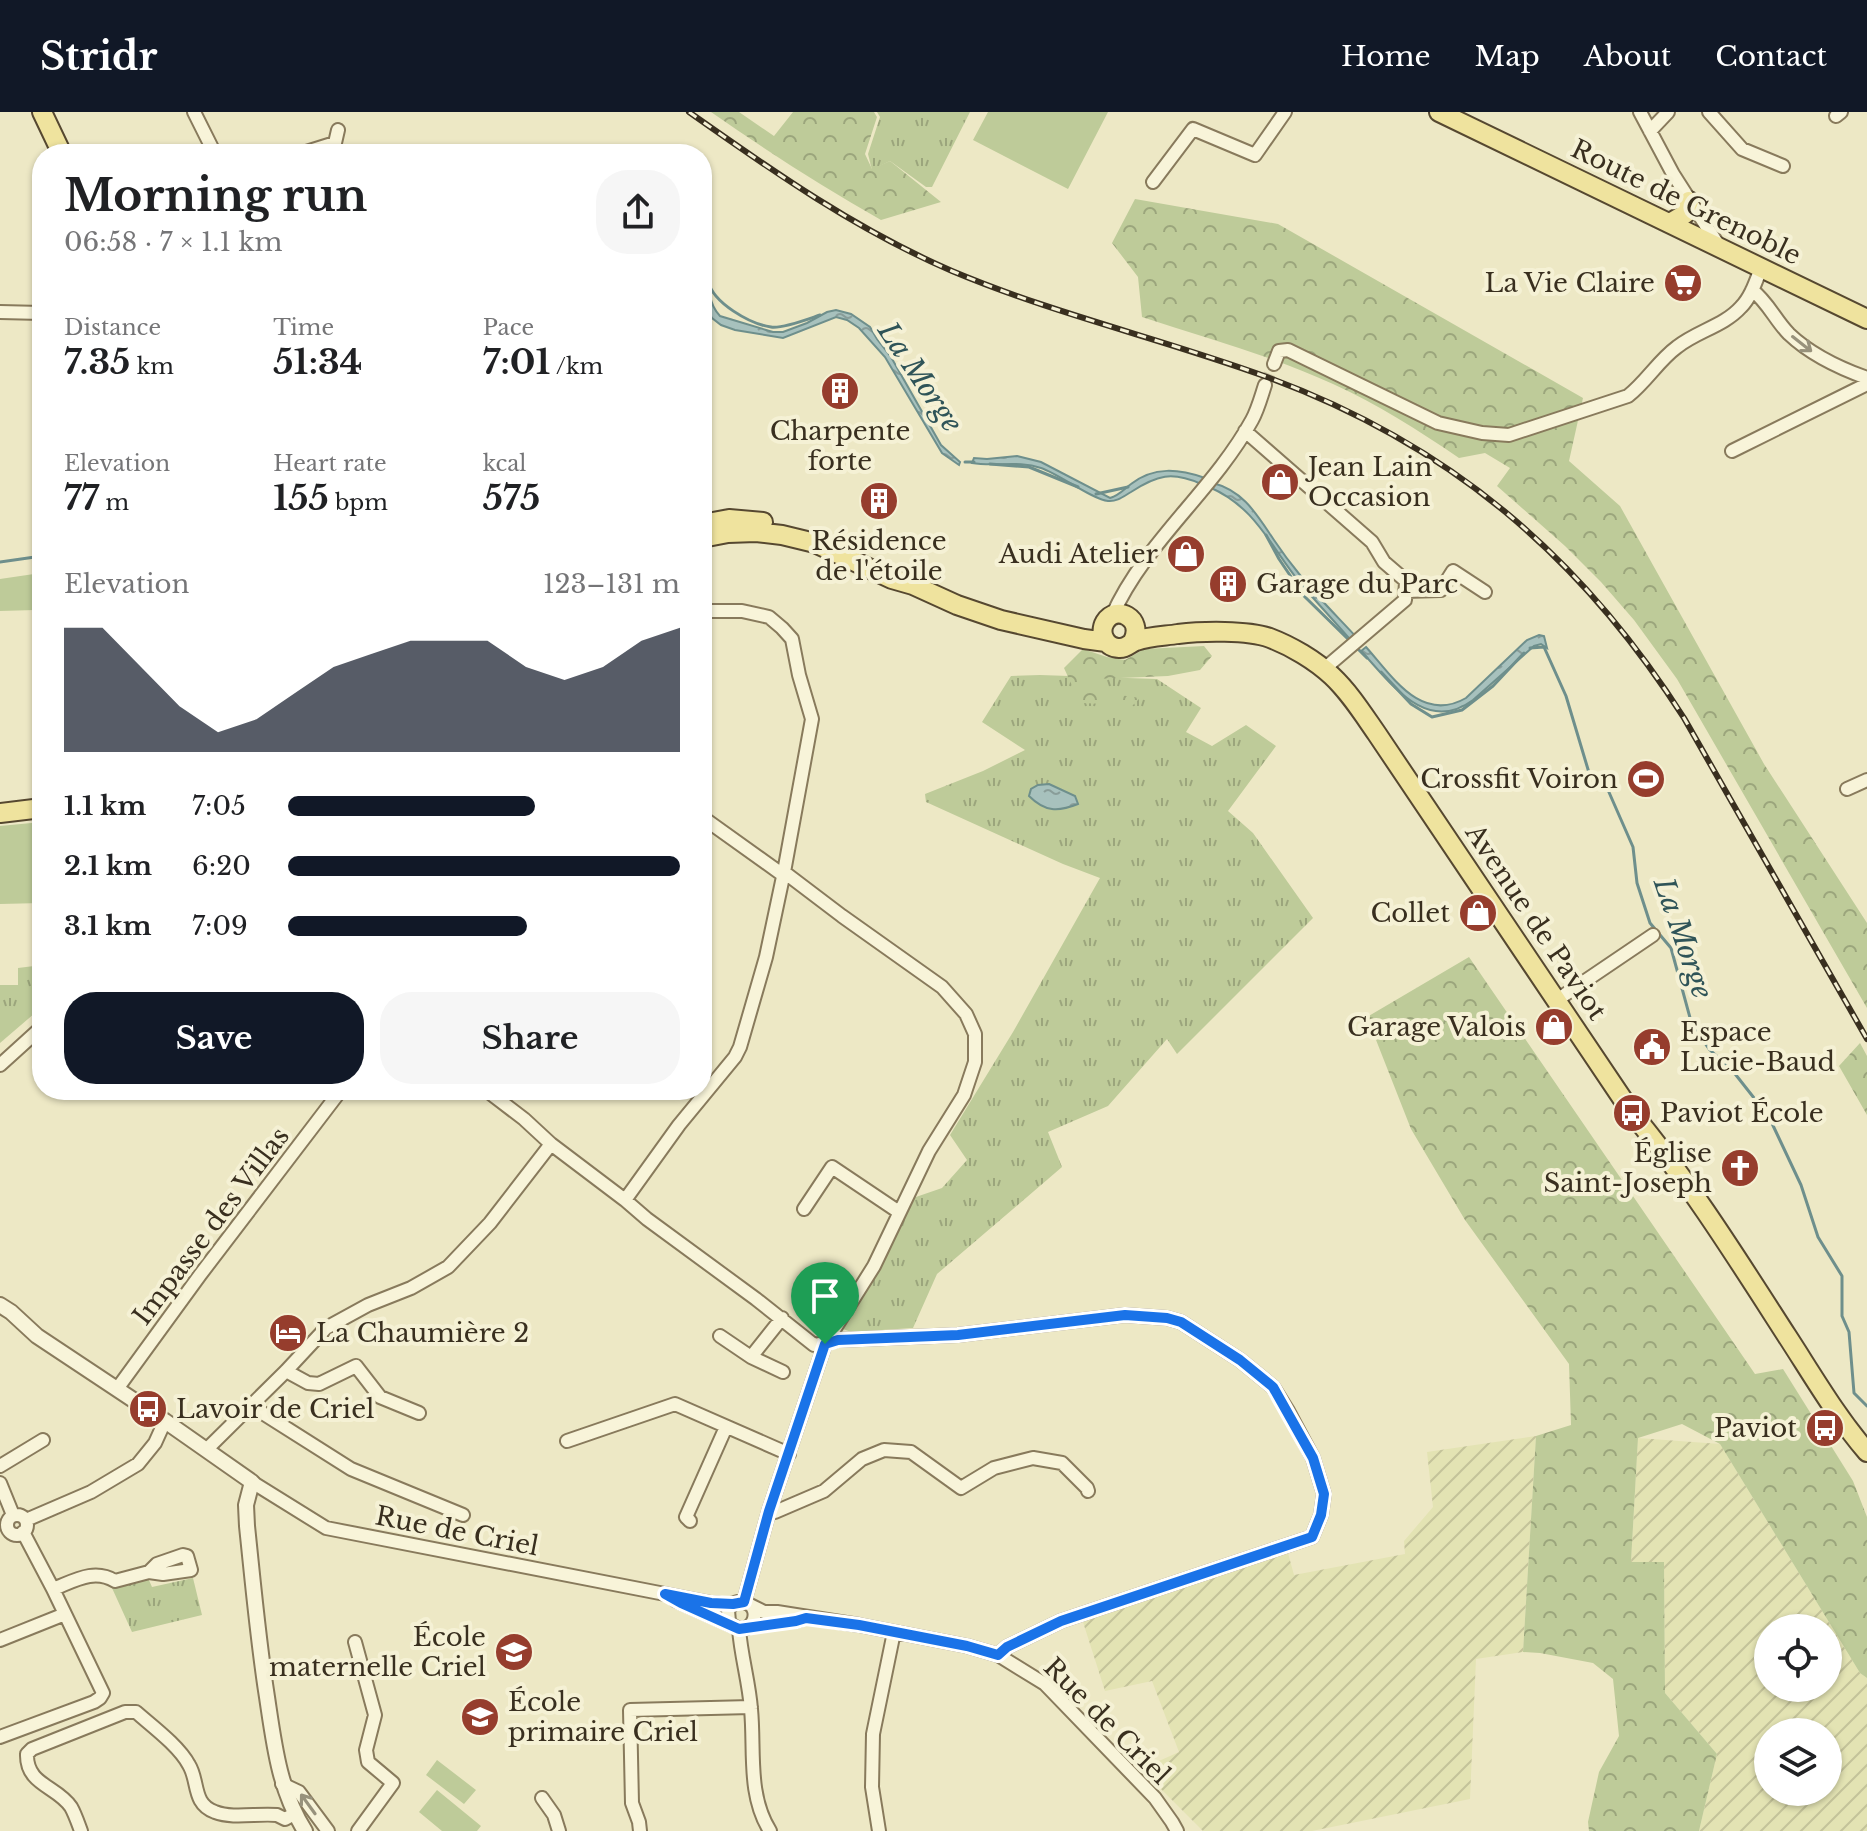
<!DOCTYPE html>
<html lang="en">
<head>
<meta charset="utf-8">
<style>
  :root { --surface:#fff; --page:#f6f6f6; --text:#202124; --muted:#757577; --accent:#111827 }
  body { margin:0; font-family:"Libre Baskerville",serif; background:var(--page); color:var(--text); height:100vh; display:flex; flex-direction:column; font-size:30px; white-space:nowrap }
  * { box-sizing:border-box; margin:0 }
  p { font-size:26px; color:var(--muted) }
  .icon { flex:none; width:44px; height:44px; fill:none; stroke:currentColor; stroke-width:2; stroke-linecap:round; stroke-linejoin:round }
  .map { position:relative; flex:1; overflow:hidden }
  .drawer { position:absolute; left:32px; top:32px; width:680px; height:956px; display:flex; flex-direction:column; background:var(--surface); border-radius:32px; box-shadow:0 2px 6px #0004 }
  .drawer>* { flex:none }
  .buttons { position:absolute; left:1754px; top:1502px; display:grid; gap:16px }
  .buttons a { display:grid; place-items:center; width:88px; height:88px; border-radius:50%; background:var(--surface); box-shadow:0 2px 6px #0004; font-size:40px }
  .pin { position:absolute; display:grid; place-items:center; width:68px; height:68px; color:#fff; margin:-82px -34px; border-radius:50% 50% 50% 0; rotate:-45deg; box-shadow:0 0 8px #0007 }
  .pin .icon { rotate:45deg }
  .round { display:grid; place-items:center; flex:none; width:84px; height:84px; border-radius:32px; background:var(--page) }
  .headline { display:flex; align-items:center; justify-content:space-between; height:136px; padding:0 32px }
  h1 { font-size:44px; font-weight:700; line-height:60px }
  .metrics { display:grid; grid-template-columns:repeat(3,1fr); gap:12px; height:136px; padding:8px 32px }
  .metrics div { display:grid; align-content:center }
  .metrics b { font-size:34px; font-weight:700 }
  .metrics small { font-size:22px; font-weight:400 }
  .metrics p { font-size:22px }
  .chart { height:224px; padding:16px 32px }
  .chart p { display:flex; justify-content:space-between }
  .chart svg { width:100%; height:144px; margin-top:8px; fill:var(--accent); opacity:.7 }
  .cta { display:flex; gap:16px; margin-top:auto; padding:16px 32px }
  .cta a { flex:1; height:92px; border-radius:32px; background:var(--accent); color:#fff; font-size:32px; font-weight:700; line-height:92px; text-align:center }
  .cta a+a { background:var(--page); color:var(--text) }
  ul { padding:0 32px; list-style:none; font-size:26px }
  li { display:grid; grid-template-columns:128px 96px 1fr; align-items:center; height:60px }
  li i { height:20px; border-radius:10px; background:var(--accent) }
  header { display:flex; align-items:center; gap:48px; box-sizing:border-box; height:112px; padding:0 40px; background:var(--accent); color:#fff }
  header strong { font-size:38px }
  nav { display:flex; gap:44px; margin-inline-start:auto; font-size:28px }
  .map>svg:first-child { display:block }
</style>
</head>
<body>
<header>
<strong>Stridr</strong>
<nav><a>Home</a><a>Map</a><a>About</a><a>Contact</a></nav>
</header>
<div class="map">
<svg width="1867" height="1719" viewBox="0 0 1867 1719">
  <defs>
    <pattern id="farmland-furrows" width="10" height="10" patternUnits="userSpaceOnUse" patternTransform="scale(2)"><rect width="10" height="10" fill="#e3e3b3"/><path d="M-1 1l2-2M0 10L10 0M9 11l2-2" fill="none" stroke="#c4c39a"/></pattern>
    <pattern id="grass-tufts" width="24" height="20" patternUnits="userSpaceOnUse" patternTransform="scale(2)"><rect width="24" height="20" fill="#becb99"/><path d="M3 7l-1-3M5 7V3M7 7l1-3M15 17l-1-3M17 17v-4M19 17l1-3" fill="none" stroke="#9ba57c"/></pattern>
    <pattern id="forest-crowns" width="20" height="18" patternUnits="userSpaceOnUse" patternTransform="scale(2)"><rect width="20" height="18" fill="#becb99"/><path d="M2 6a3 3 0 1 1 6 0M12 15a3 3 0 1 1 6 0" fill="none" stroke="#9ba57c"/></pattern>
    <pattern id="water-ripples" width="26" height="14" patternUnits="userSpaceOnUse" patternTransform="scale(2)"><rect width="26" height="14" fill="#a7c1bd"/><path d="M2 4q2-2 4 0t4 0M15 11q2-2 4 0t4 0" fill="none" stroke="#899d99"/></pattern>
  </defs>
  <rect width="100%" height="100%" fill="#ede8c5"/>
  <path fill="url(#farmland-furrows)" fill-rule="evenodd" d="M1536 1324 1523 1540 1476 1547 1470 1687 1312 1719H1203L1141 1657 1179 1640 1152 1569 1105 1579 1082 1507 1288 1441 1294 1463 1405 1442 1404 1429 1433 1395 1427 1340Z
    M1638 1326 1720 1332 1860 1561 1867 1566V1719H1699L1717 1642 1665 1581 1664 1450 1631 1451ZM1768 1516H1828V1576H1768ZM1768 1620H1828V1680H1768Z"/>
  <path fill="url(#grass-tufts)" d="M877 0H970L932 75H926L890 49 872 58 868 42 880 5Z
    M1040 563 1157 567 1201 596 1186 620 1212 634 1246 613 1276 634 1228 699 1253 721 1313 806 1177 942 1167 927 1108 994 1048 1020 1062 1055 937 1162 913 1216 851 1220 843 1217 913 1086 942 1076 967 1048 950 1023 1013 920 1100 766 1063 752 926 690 925 682 983 659 1025 638 982 610 1011 564Z
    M42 853V895L0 931V873H18V856Z
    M148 1466 152 1475 193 1466 202 1503 132 1520 112 1476Z"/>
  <path fill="url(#forest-crowns)" d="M711 0H739L774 24 793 0H874L877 5 865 42 872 57 890 49 941 90 881 108C823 75 767 39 711 0Z
    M1135 87 1278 112 1583 286 1569 349 1620 394 1764 652 1867 811V896L1677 567 1634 508 1601 470 1565 434 1497 374 1510 356 1485 341 1459 346C1418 318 1377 292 1333 272 1272 244 1206 226 1142 205L1138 165 1112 131Z
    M1204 534 1212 544 1200 558 1168 564 1096 567 1099 580 1140 586 1133 593 1080 591 1064 556 1083 537 1107 545 1125 548 1144 537Z
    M1469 845 1755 1262 1783 1257 1853 1369 1867 1405V1566L1860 1561 1720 1332 1682 1312 1638 1326 1631 1450H1664L1665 1581 1717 1642 1699 1719H1589L1588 1710 1599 1660 1619 1624 1613 1567 1593 1551 1540 1541 1523 1540 1536 1324 1571 1313 1569 1252 1465 1108 1411 1017 1367 905Z
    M1860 931 1867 944V1003L1839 954Z"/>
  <path fill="#becb99" d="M988 0H1108L1068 77 973 28Z
    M34 462 35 498 0 499V467Z
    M42 710V791L0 792V714Z
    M437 1648 476 1678 464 1692 426 1663Z
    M437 1678 481 1714 477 1719H442L419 1700Z"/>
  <path fill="url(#water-ripples)" stroke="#6e8f8c" stroke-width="2" d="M702 122C719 147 698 181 720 204L773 220H783L807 211 827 200 836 198 851 202 870 215 877 227 891 245 941 333 960 350 959 353 942 341 885 245 859 216 847 208 836 205 783 226 735 218 721 213 712 206 706 196 704 178Z
    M1017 344 1041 350 1110 386C1120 383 1124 377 1131 372 1154 354 1179 357 1205 366L1201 372C1172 359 1157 363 1131 380 1124 384 1117 390 1108 389 1093 388 1059 362 1041 356 1018 348 995 355 972 351L974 346 987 347Z
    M1213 371C1244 379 1257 403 1274 428 1282 440 1291 452 1300 463 1318 486 1339 506 1359 528L1354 532C1337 512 1318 492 1301 472 1270 434 1256 395 1209 375Z
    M1539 523 1544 524 1547 536 1541 532 1534 534 1473 588C1426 623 1391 571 1361 539L1366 535C1392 564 1421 612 1466 586L1527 528Z
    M1049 672 1075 684 1078 692C1058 700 1045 700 1029 684L1031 677 1038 673Z"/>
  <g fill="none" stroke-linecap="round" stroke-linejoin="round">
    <path stroke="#6e8f8c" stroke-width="3" d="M708 169C713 191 750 212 771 215 782 217 808 207 820 203
      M965 350H974
      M990 352 1029 355 1078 375
      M1096 382 1128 375
      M1266 423 1279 447 1304 484 1350 529
      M0 450 42 444
      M1355 534 1367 546
      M1530 536 1544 535 1566 584 1590 664 1608 678 1633 735 1637 771 1650 811 1671 836 1692 913 1710 938 1732 958 1769 1005 1801 1073 1818 1125 1842 1164V1204L1849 1220 1854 1281 1867 1294
      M1381 560 1411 592 1432 605 1462 598 1493 574 1524 541"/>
    <path stroke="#c9c3a4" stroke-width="12" stroke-dasharray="12 6" stroke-linecap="butt" d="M1265 273 1274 252"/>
    <defs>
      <path id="minor" d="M194 0 215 42
        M1640 0 1673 62 1719 134
        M1709 0 1742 37 1783 54
        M1836 4 1841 0
        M1650 19 1668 0
        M300 42 335 31 338 18
        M1153 70 1193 17 1255 43 1285 0
        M1752 178C1768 190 1775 208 1789 222 1811 243 1839 256 1867 266
        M0 200 42 201
        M1274 252 1279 239 1288 238 1438 311 1482 321 1509 323 1628 284C1647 269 1658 249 1677 235 1697 219 1724 214 1741 195 1751 185 1756 169 1761 156
        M1245 319 1372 430 1384 450 1406 469 1405 488 1324 557
        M1732 339 1867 272
        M1405 479 1441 478 1453 459 1485 480
        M1112 504C1145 430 1213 379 1252 308 1258 297 1261 285 1265 273
        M1847 677 1867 668
        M702 705 783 763
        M1557 888 1653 823
        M0 953 42 915
        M486 978 524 1007 551 1032 625 1088 647 1107 756 1187 814 1233 838 1228 958 1223 1125 1203 1167 1206 1181 1210 1240 1248 1273 1275 1288 1299 1313 1346 1324 1382 1321 1403 1312 1425 1061 1509 1007 1535 998 1543
        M625 1088 679 1013 735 945 740 935 766 845 784 760 812 607 799 563 792 527 782 516 769 505 742 499H702
        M804 1097 832 1055 899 1100
        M720 1224 751 1245 783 1260
        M751 1245 782 1206
        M286 1259 308 1271 319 1272 356 1254 380 1285 419 1301
        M117 1277 200 1163 341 978
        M250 1293 351 1357 463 1403
        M567 1329 675 1292 789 1342
        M206 1338 286 1259 326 1216 368 1193 411 1176 448 1155 490 1111 551 1032
        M0 1354 43 1328
        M252 1370 326 1416 711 1491C717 1491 725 1493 731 1492 738 1491 737 1488 744 1490 766 1495 750 1532 729 1510L728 1498 733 1492
        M0 1371 13 1403
        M769 1399 775 1400 824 1379 862 1347 884 1338 911 1340 961 1376 994 1356 1033 1346 1062 1351 1087 1376 1088 1379
        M7 1413a10 10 0 1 1 20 0a10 10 0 1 1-20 0Z
        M26 1408 91 1380 138 1352 155 1331 165 1309
        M690 1409 686 1405 726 1315
        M53 1477C74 1469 94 1456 115 1469L149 1460 163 1462 191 1458 187 1444 183 1443 157 1452 149 1460
        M675 1488 731 1513
        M744 1490 769 1399 825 1232 874 1154 929 1039 964 983 975 950V922L966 902 942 875 842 804 784 760
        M750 1493 764 1500H777L859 1513 967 1534 998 1543 1045 1572 1155 1686 1172 1710 1177 1719
        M749 1514 799 1508
        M739 1517C741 1544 749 1570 751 1597 755 1638 747 1682 770 1719
        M0 1528 65 1502
        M355 1530 375 1603 366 1638 368 1650 393 1671 358 1719
        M0 1625 94 1590 100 1586 103 1581 53 1477 23 1420
        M282 1672 299 1680 328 1719
        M542 1686 554 1703 559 1719
        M81 1719C78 1711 75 1702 71 1695 57 1674 26 1673 27 1642L32 1637 125 1600H136C152 1614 179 1634 189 1653 199 1669 192 1692 215 1700 233 1707 258 1701 277 1703L285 1707 294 1702
        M640 1719 639 1710 632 1691 630 1598 751 1595
        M879 1719 872 1675 873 1622 894 1520"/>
      <path id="tertiary" d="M0 1193 11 1200 37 1224 165 1309 252 1370 246 1393 247 1414C253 1471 258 1528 267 1585 274 1632 279 1678 305 1719"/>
      <path id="primary" d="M42 0 62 42
        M1439 0 1867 207
        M1670 111 1685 102 1689 89
        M702 412 729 407 763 410
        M702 426 728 421 756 420 782 423 815 431 892 467 913 473 957 493 1001 508 1084 527 1106 530
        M1133 529C1144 506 1116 492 1105 510 1098 522 1107 537 1120 536 1127 536 1130 531 1136 529 1149 524 1165 524 1178 522 1202 519 1248 518 1270 526 1291 534 1315 548 1332 564 1350 581 1363 602 1377 622L1632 1001C1690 1071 1738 1148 1787 1224 1813 1264 1836 1304 1867 1340
        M0 701 42 696"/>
    </defs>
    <use href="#minor" stroke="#887a5c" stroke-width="16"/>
    <use href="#tertiary" stroke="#887a5c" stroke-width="18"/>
    <use href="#primary" stroke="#564830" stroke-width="22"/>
    <use href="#minor" stroke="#f8f4d9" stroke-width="12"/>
    <use href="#tertiary" stroke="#f8f4d9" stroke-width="14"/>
    <use href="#primary" stroke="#efe39e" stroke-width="18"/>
    <defs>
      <path id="rail" d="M689 0C774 60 857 118 952 159 1054 202 1163 227 1267 265 1449 332 1580 443 1684 606L1867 927"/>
    </defs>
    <use href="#rail" stroke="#392f1f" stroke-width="6"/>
    <use href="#rail" stroke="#f5f1d5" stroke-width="3" stroke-dasharray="9" stroke-linecap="butt"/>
  </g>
  <defs><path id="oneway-shaft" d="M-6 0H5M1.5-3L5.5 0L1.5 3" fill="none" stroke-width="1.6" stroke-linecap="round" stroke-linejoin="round" transform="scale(2)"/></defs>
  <g stroke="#98927c">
    <use href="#oneway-shaft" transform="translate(1802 232) rotate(38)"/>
    <use href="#oneway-shaft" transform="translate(308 1692) rotate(-126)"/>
  </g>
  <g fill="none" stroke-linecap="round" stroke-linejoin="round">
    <defs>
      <path id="route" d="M1125 1203 1167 1206 1181 1210 1240 1248 1273 1275 1313 1346 1324 1382 1321 1403 1312 1425 1061 1509 1007 1535 998 1543 967 1534 859 1513 806 1506 796 1509 739 1517 681 1491 665 1482 711 1491 733 1492 744 1490 769 1399 825 1232 838 1228 958 1223Z"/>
    </defs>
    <use href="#route" stroke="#fff" stroke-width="16"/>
    <use href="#route" stroke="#1a73e8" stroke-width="10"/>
  </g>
  <defs>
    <symbol id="supermarket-disc" viewBox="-11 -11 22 22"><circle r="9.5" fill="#963d2d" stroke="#f5f1d5"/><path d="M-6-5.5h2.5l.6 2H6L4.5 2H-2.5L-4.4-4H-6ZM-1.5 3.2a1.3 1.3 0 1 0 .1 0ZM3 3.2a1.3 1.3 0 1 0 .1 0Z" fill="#fff"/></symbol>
    <symbol id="building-disc" viewBox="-11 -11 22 22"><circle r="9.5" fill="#963d2d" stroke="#f5f1d5"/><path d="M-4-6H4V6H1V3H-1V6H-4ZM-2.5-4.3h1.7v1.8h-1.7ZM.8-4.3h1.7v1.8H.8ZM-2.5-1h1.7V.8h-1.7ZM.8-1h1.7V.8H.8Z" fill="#fff"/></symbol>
    <symbol id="shop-disc" viewBox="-11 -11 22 22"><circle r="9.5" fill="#963d2d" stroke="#f5f1d5"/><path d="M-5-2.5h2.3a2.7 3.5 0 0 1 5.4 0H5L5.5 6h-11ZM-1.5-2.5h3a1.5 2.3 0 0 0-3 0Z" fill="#fff"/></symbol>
    <symbol id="stadium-disc" viewBox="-11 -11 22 22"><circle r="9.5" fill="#963d2d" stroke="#f5f1d5"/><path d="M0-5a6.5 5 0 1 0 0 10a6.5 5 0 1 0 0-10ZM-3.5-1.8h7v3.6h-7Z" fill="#fff"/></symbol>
    <symbol id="civic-disc" viewBox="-11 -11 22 22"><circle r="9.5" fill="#963d2d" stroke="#f5f1d5"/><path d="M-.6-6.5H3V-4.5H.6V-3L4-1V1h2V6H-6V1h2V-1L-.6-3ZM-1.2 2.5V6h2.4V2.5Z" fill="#fff"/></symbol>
    <symbol id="bus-disc" viewBox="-11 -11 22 22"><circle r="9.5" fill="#963d2d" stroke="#f5f1d5"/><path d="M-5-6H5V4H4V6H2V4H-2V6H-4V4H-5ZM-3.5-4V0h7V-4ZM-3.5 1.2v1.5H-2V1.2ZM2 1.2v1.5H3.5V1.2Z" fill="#fff"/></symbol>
    <symbol id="church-disc" viewBox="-11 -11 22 22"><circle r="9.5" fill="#963d2d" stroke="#f5f1d5"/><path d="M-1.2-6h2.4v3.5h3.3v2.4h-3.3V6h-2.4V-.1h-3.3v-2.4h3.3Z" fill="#fff"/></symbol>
    <symbol id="hotel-disc" viewBox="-11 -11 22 22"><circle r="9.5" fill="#963d2d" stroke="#f5f1d5"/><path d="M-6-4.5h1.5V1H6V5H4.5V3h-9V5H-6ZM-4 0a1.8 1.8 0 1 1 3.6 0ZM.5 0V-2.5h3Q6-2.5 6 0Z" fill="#fff"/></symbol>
    <symbol id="school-disc" viewBox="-11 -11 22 22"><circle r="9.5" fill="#963d2d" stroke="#f5f1d5"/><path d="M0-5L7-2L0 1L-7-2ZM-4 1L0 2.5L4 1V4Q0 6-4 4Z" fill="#fff"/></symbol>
  </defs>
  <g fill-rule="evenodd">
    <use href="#supermarket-disc" x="1661" y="149" width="44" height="44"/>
    <use href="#building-disc" x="818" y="257" width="44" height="44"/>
    <use href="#shop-disc" x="1258" y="348" width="44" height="44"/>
    <use href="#building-disc" x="857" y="367" width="44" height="44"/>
    <use href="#shop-disc" x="1164" y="420" width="44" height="44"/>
    <use href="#building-disc" x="1206" y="450" width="44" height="44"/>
    <use href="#stadium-disc" x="1624" y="645" width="44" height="44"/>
    <use href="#shop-disc" x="1456" y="779" width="44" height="44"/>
    <use href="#shop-disc" x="1532" y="893" width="44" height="44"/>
    <use href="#civic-disc" x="1630" y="913" width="44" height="44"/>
    <use href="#bus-disc" x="1610" y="979" width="44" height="44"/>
    <use href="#church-disc" x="1718" y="1034" width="44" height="44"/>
    <use href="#hotel-disc" x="266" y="1199" width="44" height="44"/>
    <use href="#bus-disc" x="126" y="1275" width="44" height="44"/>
    <use href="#bus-disc" x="1803" y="1294" width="44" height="44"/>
    <use href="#school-disc" x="492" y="1518" width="44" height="44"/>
    <use href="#school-disc" x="458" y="1583" width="44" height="44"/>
  </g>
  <g text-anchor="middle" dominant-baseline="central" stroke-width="8" stroke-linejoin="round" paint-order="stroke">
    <g font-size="26" fill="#392f1f" stroke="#f5f1d5">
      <text transform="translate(1686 90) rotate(26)">Route de Grenoble</text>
      <text transform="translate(1536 810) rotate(56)">Avenue de Paviot</text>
      <text transform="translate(211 1114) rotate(-53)">Impasse des Villas</text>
      <text transform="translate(457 1419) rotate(11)">Rue de Criel</text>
      <text transform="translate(1107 1609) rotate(45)">Rue de Criel</text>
    </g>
    <g font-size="26" fill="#392f1f" stroke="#f5f1d5" text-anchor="end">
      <text x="1655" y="171">La Vie Claire</text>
      <text x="840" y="319" text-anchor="middle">Charpente<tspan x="840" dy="30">forte</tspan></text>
      <text x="1308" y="355" text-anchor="start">Jean Lain<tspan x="1308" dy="30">Occasion</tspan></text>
      <text x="879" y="429" text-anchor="middle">Résidence<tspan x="879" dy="30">de l'étoile</tspan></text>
      <text x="1158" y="442">Audi Atelier</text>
      <text x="1256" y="472" text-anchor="start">Garage du Parc</text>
      <text x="1618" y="667">Crossfit Voiron</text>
      <text x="1450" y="801">Collet</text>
      <text x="1526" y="915">Garage Valois</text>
      <text x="1680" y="920" text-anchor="start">Espace<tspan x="1680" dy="30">Lucie-Baud</tspan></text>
      <text x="1660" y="1001" text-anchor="start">Paviot École</text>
      <text x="1712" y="1041">Église<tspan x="1712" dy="30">Saint-Joseph</tspan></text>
      <text x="316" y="1221" text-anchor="start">La Chaumière 2</text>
      <text x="176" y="1297" text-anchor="start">Lavoir de Criel</text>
      <text x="1797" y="1316">Paviot</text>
      <text x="486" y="1525">École<tspan x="486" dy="30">maternelle Criel</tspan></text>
      <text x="508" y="1590" text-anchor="start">École<tspan x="508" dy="30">primaire Criel</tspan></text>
    </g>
    <g font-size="28" font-style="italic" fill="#2f5458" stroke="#f5f1d5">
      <text transform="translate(920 265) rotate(56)">La Morge</text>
      <text transform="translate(1683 826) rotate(71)">La Morge</text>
    </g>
  </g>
</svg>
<div class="buttons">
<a><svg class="icon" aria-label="locate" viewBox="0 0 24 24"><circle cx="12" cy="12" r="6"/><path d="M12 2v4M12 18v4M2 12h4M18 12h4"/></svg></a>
<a><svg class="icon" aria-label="layers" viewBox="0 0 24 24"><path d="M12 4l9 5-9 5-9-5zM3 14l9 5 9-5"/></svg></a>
</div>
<div class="pin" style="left:825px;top:1232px;background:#1e9e55"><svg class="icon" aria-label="arrive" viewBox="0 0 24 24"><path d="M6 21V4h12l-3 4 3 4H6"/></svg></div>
<section class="drawer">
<div class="headline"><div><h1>Morning run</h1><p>06:58 · 7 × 1.1 km</p></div><a class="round"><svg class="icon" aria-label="share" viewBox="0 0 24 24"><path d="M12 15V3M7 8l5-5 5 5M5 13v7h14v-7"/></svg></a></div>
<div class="metrics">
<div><p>Distance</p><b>7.35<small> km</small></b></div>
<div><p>Time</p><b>51:34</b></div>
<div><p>Pace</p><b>7:01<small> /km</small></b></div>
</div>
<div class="metrics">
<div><p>Elevation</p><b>77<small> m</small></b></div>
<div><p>Heart rate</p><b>155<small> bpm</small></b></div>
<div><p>kcal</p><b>575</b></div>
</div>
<div class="chart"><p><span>Elevation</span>123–131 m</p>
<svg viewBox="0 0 160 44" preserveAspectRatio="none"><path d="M0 44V6L10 6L20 18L30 30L40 38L50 34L60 26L70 18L80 14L90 10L100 10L110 10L120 18L130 22L140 18L150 10L160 6V44z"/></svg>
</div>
<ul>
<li><b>1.1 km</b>7:05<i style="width:63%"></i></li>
<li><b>2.1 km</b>6:20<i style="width:100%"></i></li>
<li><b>3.1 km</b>7:09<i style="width:61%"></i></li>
</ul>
<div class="cta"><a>Save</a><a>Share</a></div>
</section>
</div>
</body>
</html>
